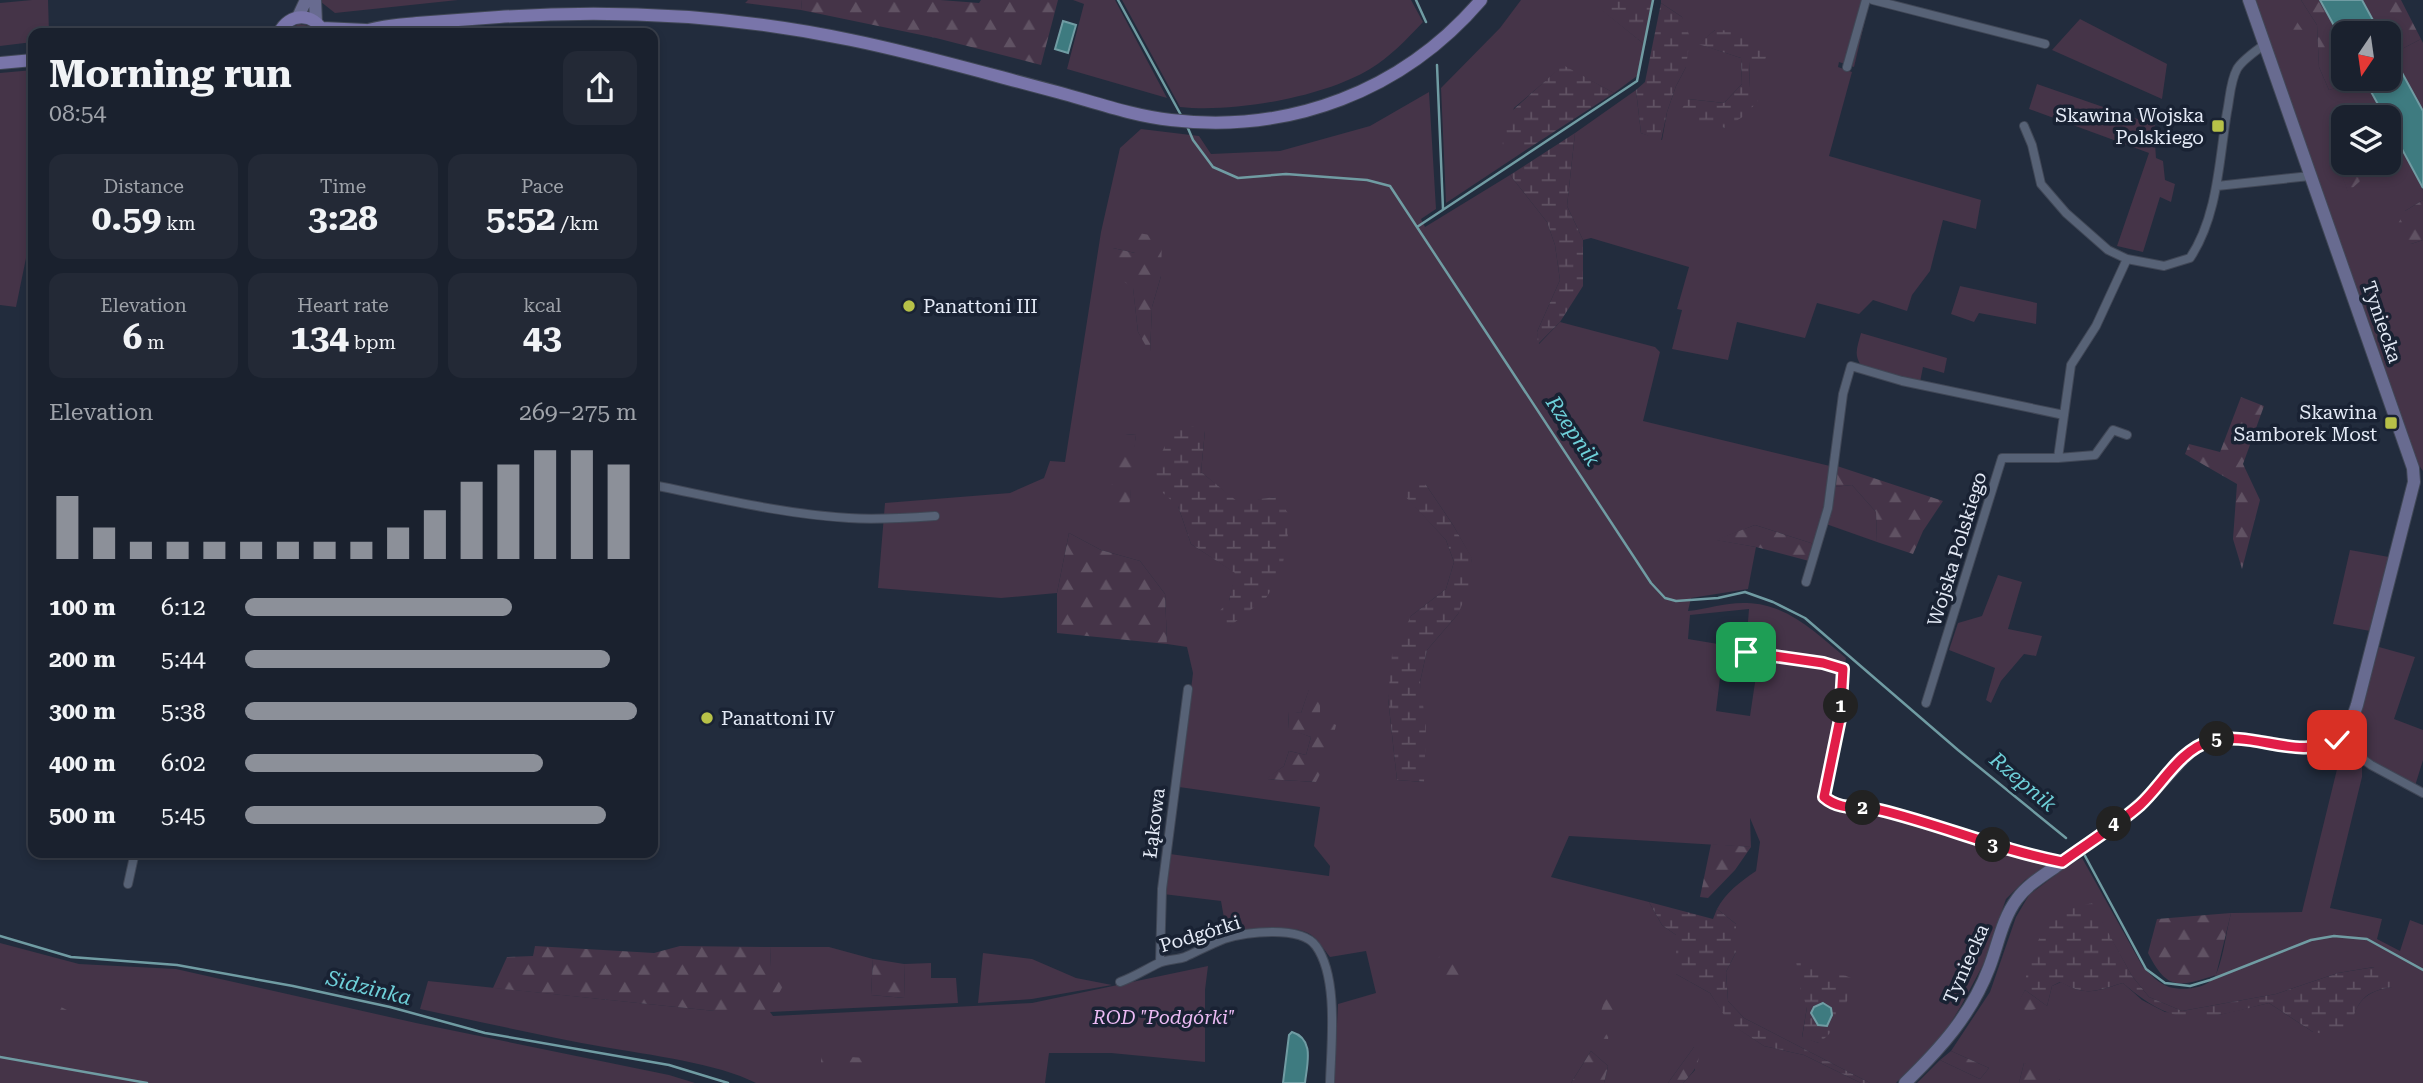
<!DOCTYPE html>
<html lang="en">
<head>
<meta charset="utf-8">
<style>
  :root { --surface:#1a212e; --page:#232936; --text:#f1f3f6; --muted:#9fa3aa; --line:#383e4a; --accent:#8c9099 }
  body { margin:0; font-family:"Roboto Serif",serif; background:var(--page); color:var(--text); height:100vh; display:flex; flex-direction:column; font-size:26px; white-space:nowrap }
  * { box-sizing:border-box; margin:0 }
  p { font-size:23px; color:var(--muted) }
  .icon { flex:none; width:38px; height:38px; fill:none; stroke:currentColor; stroke-width:2; stroke-linecap:round; stroke-linejoin:round }
  .map { position:relative; flex:1; overflow:hidden }
  .side { position:absolute; left:28px; top:28px; width:630px; height:830px; display:flex; flex-direction:column; background:var(--surface); border-radius:14px; box-shadow:0 4px 10px #0003,0 0 0 2px var(--line) }
  .side>* { flex:none }
  .needle { width:46px; rotate:193deg }
  .tools { position:absolute; left:2331px; top:21px; display:grid; gap:14px }
  .tools a { display:grid; place-items:center; width:70px; height:70px; border-radius:14px; background:var(--surface); box-shadow:0 4px 10px #0003,0 0 0 2px var(--line); font-size:35px }
  .pin { position:absolute; display:grid; place-items:center; width:60px; height:60px; color:#fff; margin:-30px; border-radius:14px; box-shadow:0 4px 10px #0006 }
  .km { position:absolute; width:35px; height:35px; margin:-18px; border-radius:50%; background:#222; color:#fff; font-size:19px; line-height:35px; text-align:center }
  .round { display:grid; place-items:center; flex:none; width:74px; height:74px; border-radius:14px; background:var(--page) }
  .overview { display:flex; align-items:center; justify-content:space-between; height:119px; padding:0 21px }
  h1 { font-size:38px; font-weight:700; line-height:52px }
  .figures { display:grid; grid-template-columns:repeat(3,1fr); gap:10px; height:119px; padding:7px 21px }
  .figures div { display:grid; align-content:center; border-radius:14px; background:var(--page); text-align:center }
  .figures b { font-size:35px; font-weight:700 }
  .figures small { font-size:19px; font-weight:400 }
  .figures p { font-size:19px }
  .chart { height:196px; padding:14px 21px }
  .chart p { display:flex; justify-content:space-between }
  .chart svg { width:100%; height:126px; margin-top:7px; stroke:var(--accent); stroke-width:6 }
  ul { padding:0 21px; list-style:none; font-size:23px }
  li { display:grid; grid-template-columns:112px 84px 1fr; align-items:center; height:52px }
  li i { height:18px; border-radius:9px; background:var(--accent) }
  .map>svg:first-child { display:block }
</style>
</head>
<body>
<div class="map">
<svg width="2423" height="1083" viewBox="0 0 2423 1083">
  <defs>
    <pattern id="forest-firs" width="22" height="20" patternUnits="userSpaceOnUse" patternTransform="scale(1.75)"><rect width="22" height="20" fill="#453448"/><path d="M5 1l3.5 6h-7zM16 11l3.5 6h-7z" fill="#605263"/></pattern>
    <pattern id="wetland-marsh" width="20" height="14" patternUnits="userSpaceOnUse" patternTransform="scale(1.75)"><rect width="20" height="14" fill="#453448"/><path d="M1 5h8M5 5V1M11 12h8M15 12V8" fill="none" stroke="#605263"/></pattern>
  </defs>
  <rect width="100%" height="100%" fill="#222c3d"/>
  <path fill="#453448" fill-rule="evenodd" d="M32 0H48L49 33H33V42L0 46V3Z
    M321 0H458L335 13 321 2Z
    M748 0H802L801 10 745 3Z
    M1073 0H1115L1167 98 1067 69 1084 4Z
    M1122 0H1411L1423 22C1407 39 1390 57 1370 69 1324 97 1234 113 1180 107Z
    M1521 0H1590L1644 44 1637 76 1614 93 1563 66 1514 108 1504 148H1529L1446 203 1441 88 1500 28Z
    M1661 0H1890L1889 7 1869 3 1854 67 1839 62 1838 67 1852 72 1829 156 1981 200 1976 229 1943 220 1930 271 1912 295 1907 311 1873 300 1859 314 1817 303 1805 338 1737 322 1728 360 1672 349 1682 310 1677 309 1689 267 1591 238 1583 240 1567 206 1575 133 1636 90 1641 133 1662 140 1667 112 1676 86 1686 67 1682 17 1661 3ZM1715 30 1750 60 1749 87 1724 128 1688 99 1724 103 1742 84 1741 58 1699 44Z
    M2254 0H2301L2317 25 2319 67 2329 90 2364 79 2385 117H2343V135L2325 130 2348 191 2368 173 2364 163H2389V125L2423 188V200L2405 211 2411 244 2423 240V471L2416 461Z
    M2080 19 2167 64 2162 99 2052 50Z
    M298 24 310 26 317 33H287Z
    M2421 39 2423 43V111L2392 54Z
    M33 70V224L16 307 0 305V73Z
    M2037 84 2155 125 2154 129 2156 158 2163 161 2165 180 2175 184 2171 202 2160 197 2143 252 2117 246 2149 153 2029 109Z
    M1429 92 1436 209 1421 219 1425 227 1510 175 1547 222 1555 245 1560 280 1537 332 1539 344 1560 322 1655 347 1660 352 1643 421 1830 466 1825 505 1814 544 1755 525 1717 540 1756 547 1748 589 1691 598 1688 611C1707 609 1727 602 1747 603 1788 604 1817 634 1846 658L1823 799 1828 809 1881 813 2056 862 2025 880 2006 899 1984 963 1961 1006 1944 1034 1896 1083H1870L1744 1018 1728 1001 1726 972 1736 952V924L1717 909C1726 892 1740 882 1756 871L1760 842 1750 818 1751 847 1569 836 1551 877 1649 902 1662 925 1676 935V974L1710 993 1730 1023 1764 1046 1804 1055 1861 1083H1683L1695 1070 1694 1047 1668 1083H1604L1608 1066 1591 1051 1571 1083H1334L1338 1004 1376 993 1366 951 1330 957C1324 950 1317 937 1308 933 1289 923 1248 932 1227 935L1221 901 1163 894 1170 854 1329 876 1330 866 1314 846 1320 807 1179 787 1193 673 1187 647 1167 644 1165 594 1140 561 1101 550 1069 533 1057 593 1001 598 878 588 885 503 1010 493 1044 478 1050 461 1065 462 1101 232 1120 148 1141 129 1199 136 1211 154 1280 151 1370 126ZM1113 248 1135 253 1161 276 1152 307 1150 351 1138 332 1133 287ZM1205 430 1201 472 1238 503 1276 497 1230 626 1229 601 1236 573 1191 544 1178 506ZM1125 434 1136 435 1130 473 1131 498ZM1426 485 1453 525 1472 559 1458 614 1427 650 1420 682 1424 782 1397 780 1388 698 1411 616 1446 589 1454 562 1446 540 1404 494ZM1749 609 1746 647 1760 649 1750 716 1716 711 1724 645 1688 639 1690 615ZM1309 690 1320 717 1316 782 1267 779 1284 766 1289 751 1306 755 1311 737 1288 728 1289 712 1301 713ZM1807 1007 1819 1043 1802 1037Z
    M1960 286 2037 303 2036 324 1979 313 1974 322 1951 314Z
    M1861 333 1947 358 1944 373 1923 367 1920 382 1861 365C1853 355 1858 345 1861 333Z
    M1852 485 1876 512 1877 542 1826 524 1833 487Z
    M2350 550 2389 557 2370 631 2333 624Z
    M1998 575 2022 582 2008 629 2042 636 2036 656 2024 654 2001 681 1991 703 1986 700 1995 668 1949 650 1958 623 1982 616Z
    M2379 647 2415 657 2394 719 2423 730V760L2415 786 2371 761 2349 746V738L2356 725Z
    M2341 753 2362 765V777L2330 908 2382 919 2377 939 2400 951 2410 920 2423 925V1083H2060V1080L2024 1063 2019 1083H1917L1940 1060 1980 1079 1989 1068 1951 1051 1990 992 2016 917 2029 895 2070 864 2082 858 2143 967C2150 974 2158 983 2169 987 2184 991 2211 989 2217 972 2224 954 2226 932 2231 913L2302 912ZM2091 903 2132 976 2149 997 2182 1011 2276 994 2338 973 2374 967 2392 987C2374 990 2362 995 2355 1012L2313 1032 2269 1003 2218 1015 2165 1012 2142 1000 2123 983C2095 991 2087 997 2061 982L2052 986 2047 1006H2017L2025 990Z
    M0 943 79 964 176 969 416 1023 669 1075 695 1083H0Z
    M770 947H829L873 959 871 995 905 998 904 964 931 963V978H956L958 1003 770 1012 773 1016 1032 1003 1208 966 1205 990V1062L1111 1053H1049L1045 1083H756C717 1063 649 1055 604 1047 543 1036 481 1022 420 1009L428 981 715 1011 771 968Z
    M983 953 1032 959 1076 978 1112 985 1032 999 978 1003Z"/>
  <path fill="url(#forest-firs)" d="M802 0H940L979 3 981 0H1058L1041 65 936 38 801 10Z
    M2301 0H2320L2343 42V79H2364L2329 90 2319 67 2317 25Z
    M2362 0H2401L2421 39 2392 54 2389 49V33H2380Z
    M2295 19 2306 35 2297 47 2288 22Z
    M2324 129 2343 135V163H2364L2369 173 2348 192Z
    M2423 200V240L2411 244 2392 235 2405 211Z
    M1138 233 1162 237 1161 276 1152 307 1150 353 1138 332 1133 288 1116 276 1113 248 1135 253Z
    M2241 397 2264 406 2243 464 2260 500 2242 569 2233 539 2237 484 2185 454 2189 444 2220 452Z
    M1125 434 1136 435C1132 464 1132 493 1127 522L1106 507Z
    M1837 466 1943 501 1923 531 1913 554 1877 542 1876 512 1852 485 1833 487Z
    M1755 525 1814 544 1809 561 1756 547 1715 540Z
    M1069 533 1101 550 1140 561 1165 594 1167 644 1057 633V593Z
    M1309 689 1320 700V717L1336 725 1329 756 1316 782 1266 779 1284 766 1289 751 1306 755 1311 737 1288 729 1289 711 1301 713Z
    M1711 844 1751 847 1735 870 1708 898 1700 897Z
    M2231 913 2216 975C2179 987 2167 991 2148 953L2157 919Z
    M535 946 654 953 680 946 770 947 771 967 784 971 785 982 769 1012 715 1011 493 988 507 957 533 956Z
    M1440 956 1457 967 1468 964 1470 967 1449 996 1429 969Z
    M873 959 904 964 905 998 871 995Z
    M2025 990 2047 1006 2028 1011 2016 1006Z
    M1606 995 1615 1012 1608 1039 1593 1038Z
    M59 1006 71 1012 68 1034H55Z
    M1694 1047 1699 1051C1700 1066 1692 1073 1683 1083H1668Z
    M1591 1051 1608 1066 1604 1083H1571Z
    M1951 1051 1989 1068 1980 1079 1940 1060Z
    M821 1055 865 1058 866 1070 821 1066Z
    M2024 1063 2039 1065 2060 1080V1083H2019Z"/>
  <path fill="url(#wetland-marsh)" d="M1652 0 1644 44 1590 1V0Z
    M1661 3 1682 17 1690 37 1686 67 1676 86 1667 112 1661 141 1641 133 1636 90 1645 82Z
    M1715 30 1736 31 1769 47 1764 64 1750 61 1749 87 1758 101 1744 116 1725 128 1678 115 1688 99 1724 103 1742 84 1741 58 1698 44Z
    M1563 65 1614 93 1529 148H1503L1502 126 1514 109Z
    M1575 133 1567 206 1583 240V286L1560 322 1538 344 1537 332 1560 280 1555 245 1547 222 1510 175Z
    M1177 422 1205 430 1201 472 1238 502 1276 497 1291 517 1281 574 1266 598 1230 626 1210 621 1229 601 1235 573 1191 544 1178 506 1148 480Z
    M1411 478 1426 485 1453 525 1472 558 1470 586 1458 614 1427 650 1420 682 1426 727 1424 782 1397 780 1388 698 1392 655 1411 616 1446 589 1454 562 1446 540 1403 494Z
    M1649 902 1713 919 1717 909 1736 924V952L1726 972 1728 1001 1744 1018 1870 1083H1861L1804 1055 1764 1046 1729 1023 1710 993 1676 974V935L1662 925Z
    M2092 903 2132 976 2149 997 2182 1011 2276 994 2338 973 2375 967 2397 980 2392 987C2363 992 2359 1000 2350 1026L2330 1035 2313 1032 2269 1003C2203 1019 2179 1032 2123 983 2094 991 2088 997 2060 982L2052 986 2047 1006 2025 990 2027 963 2039 939 2062 911Z
    M1795 955 1851 978C1847 1008 1843 1024 1819 1043L1802 1038 1807 1007 1801 991Z"/>
  <path fill="#3e7b80" stroke="#709ca3" stroke-width="2" d="M2320 0H2362L2380 33H2343V42Z
    M1063 21 1076 25 1068 53 1055 49Z
    M2389 49 2423 111V188L2389 125V117H2385L2364 79H2389Z
    M1823 1003 1831 1008 1832 1015 1827 1026 1818 1025 1811 1013 1814 1007Z
    M1292 1032C1315 1039 1307 1064 1305 1083H1283L1289 1035Z"/>
  <g fill="none" stroke-linecap="round" stroke-linejoin="round">
    <path stroke="#709ca3" stroke-width="2.5" d="M1118 0 1182 117
      M1416 0 1426 22
      M1437 65 1443 209
      M1187 126 1193 140 1213 167 1238 178 1286 174 1367 180 1390 186 1651 583 1665 598 1676 601 1718 598 1745 592 1773 602 1805 618 1958 750 2066 838
      M1417 227 1637 81 1653 0
      M2084 854 2146 969 2165 983 2190 986 2210 980 2311 940 2334 936 2367 939 2423 970
      M0 936 71 957 177 965 293 986 390 1007 485 1033 669 1065 728 1083
      M0 1057 147 1083"/>
    <defs>
      <path id="street" d="M1873 0 2045 44
        M1847 67 1866 0
        M2024 126 2032 145 2041 184 2066 213 2108 250 2127 259 2164 266 2190 258C2218 216 2219 160 2227 112 2230 98 2230 82 2237 69 2242 60 2256 51 2265 44
        M2217 186 2310 176
        M2058 458 2095 455 2113 430 2127 435
        M653 485C718 498 782 514 849 518 877 520 906 518 935 516
        M1806 582 1828 508 1843 394 1851 366 1902 381 2064 415
        M1747 652 1823 663 1843 669 1840 719 1824 797C1840 811 1860 806 1880 811 1942 825 2000 850 2062 862
        M1926 703 2002 458H2058L2071 365 2096 326 2127 259
        M2337 740 2371 765 2423 793
        M128 884 135 852
        M1160 962 1162 889 1188 689
        M1120 982C1134 977 1146 969 1159 963 1167 959 1177 960 1185 957 1198 951 1211 944 1224 939 1246 932 1301 925 1316 946 1339 978 1331 1045 1330 1083"/>
      <path id="secondary" d="M315 0 316 22
        M298 17 306 0
        M1905 1083C1940 1049 1971 1015 1989 968 1998 945 2002 919 2017 899 2027 885 2044 875 2058 865 2085 846 2114 827 2139 805 2158 789 2172 768 2191 751 2233 716 2308 769 2339 738 2349 729 2353 717 2357 705L2414 482 2413 468 2249 0"/>
      <path id="primary" d="M322 28 366 30
        M279 33C289 12 314 12 324 33
        M359 33C377 26 399 25 417 23 445 21 472 19 499 17 616 9 737 16 851 40 920 54 988 74 1057 92 1094 102 1133 116 1171 120 1290 134 1403 91 1481 0
        M0 63 33 60"/>
    </defs>
    <use href="#street" stroke="#404756" stroke-width="10"/>
    <use href="#secondary" stroke="#404756" stroke-width="14"/>
    <use href="#primary" stroke="#404756" stroke-width="14"/>
    <use href="#street" stroke="#576276" stroke-width="8"/>
    <use href="#secondary" stroke="#686b90" stroke-width="12"/>
    <use href="#primary" stroke="#7975aa" stroke-width="12"/>
  </g>
  <g fill="none" stroke-linecap="round" stroke-linejoin="round">
    <defs>
      <path id="route" d="M1746 652 1823 663 1843 669 1840 719 1824 797C1840 811 1860 806 1880 810 1942 825 2000 850 2062 862 2088 843 2116 826 2140 805 2162 785 2180 749 2211 741 2252 730 2298 761 2337 740"/>
    </defs>
    <use href="#route" stroke="#fff" stroke-width="14"/>
    <use href="#route" stroke="#e11d48" stroke-width="9"/>
  </g>
  <g fill="#b7c148" stroke="#192233" stroke-width="2.5">
    <rect x="2211" y="119" width="14" height="14" rx="3.5"/>
    <circle cx="909" cy="306" r="7"/>
    <rect x="2384" y="416" width="14" height="14" rx="3.5"/>
    <circle cx="707" cy="718" r="7"/>
  </g>
  <g text-anchor="middle" dominant-baseline="central" stroke-width="7" stroke-linejoin="round" paint-order="stroke">
    <g font-size="19" fill="#e4eaf6" stroke="#192233" text-anchor="end">
      <text x="2204" y="115">Skawina Wojska<tspan x="2204" dy="22">Polskiego</tspan></text>
      <text x="923" y="306" text-anchor="start">Panattoni III</text>
      <text x="2377" y="412">Skawina<tspan x="2377" dy="22">Samborek Most</tspan></text>
      <text x="721" y="718" text-anchor="start">Panattoni IV</text>
    </g>
    <g font-size="19" fill="#e4eaf6" stroke="#192233">
      <text transform="translate(2382 322) rotate(71)">Tyniecka</text>
      <text transform="translate(1957 549) rotate(-73)">Wojska Polskiego</text>
      <text transform="translate(1154 823) rotate(-83)">Łąkowa</text>
      <text transform="translate(1200 934) rotate(-17)">Podgórki</text>
      <text transform="translate(1966 964) rotate(-66)">Tyniecka</text>
    </g>
    <g font-size="19" font-style="italic" fill="#ecbbf4" stroke="#192233">
      <text x="1164" y="1017">ROD "Podgórki"</text>
    </g>
    <g font-size="21" font-style="italic" fill="#6ed0d9" stroke="#192233">
      <text transform="translate(1573 431) rotate(56)">Rzepnik</text>
      <text transform="translate(2023 782) rotate(40)">Rzepnik</text>
      <text transform="translate(369 988) rotate(14)">Sidzinka</text>
    </g>
  </g>
</svg>
<div class="tools">
<a><svg class="needle" viewBox="-14 -14 28 28"><path d="M0-13l5 13h-10z" fill="#e53935"/><path d="M0 13l5-13h-10z" fill="#9fa3aa"/></svg></a>
<a><svg class="icon" aria-label="layers" viewBox="0 0 24 24"><path d="M12 4l9 5-9 5-9-5zM3 14l9 5 9-5"/></svg></a>
</div>
<div class="pin" style="left:1746px;top:652px;background:#1e9e55"><svg class="icon" aria-label="arrive" viewBox="0 0 24 24"><path d="M6 21V4h12l-3 4 3 4H6"/></svg></div>
<div class="pin" style="left:2337px;top:740px;background:#d93025"><svg class="icon" aria-label="check" viewBox="0 0 24 24"><path d="M5 12l5 5 9-10"/></svg></div>
<b class="km" style="left:1841px;top:706px">1</b>
<b class="km" style="left:1863px;top:808px">2</b>
<b class="km" style="left:1993px;top:845px">3</b>
<b class="km" style="left:2114px;top:824px">4</b>
<b class="km" style="left:2217px;top:739px">5</b>
<section class="side">
<div class="overview"><div><h1>Morning run</h1><p>08:54</p></div><a class="round"><svg class="icon" aria-label="share" viewBox="0 0 24 24"><path d="M12 15V3M7 8l5-5 5 5M5 13v7h14v-7"/></svg></a></div>
<div class="figures">
<div><p>Distance</p><b>0.59<small> km</small></b></div>
<div><p>Time</p><b>3:28</b></div>
<div><p>Pace</p><b>5:52<small> /km</small></b></div>
</div>
<div class="figures">
<div><p>Elevation</p><b>6<small> m</small></b></div>
<div><p>Heart rate</p><b>134<small> bpm</small></b></div>
<div><p>kcal</p><b>43</b></div>
</div>
<div class="chart"><p><span>Elevation</span>269–275 m</p>
<svg viewBox="0 0 160 44" preserveAspectRatio="none"><path d="M5 44V22M15 44V33M25 44V38M35 44V38M45 44V38M55 44V38M65 44V38M75 44V38M85 44V38M95 44V33M105 44V27M115 44V17M125 44V11M135 44V6M145 44V6M155 44V11"/></svg>
</div>
<ul>
<li><b>100 m</b>6:12<i style="width:68%"></i></li>
<li><b>200 m</b>5:44<i style="width:93%"></i></li>
<li><b>300 m</b>5:38<i style="width:100%"></i></li>
<li><b>400 m</b>6:02<i style="width:76%"></i></li>
<li><b>500 m</b>5:45<i style="width:92%"></i></li>
</ul>
</section>
</div>
</body>
</html>
